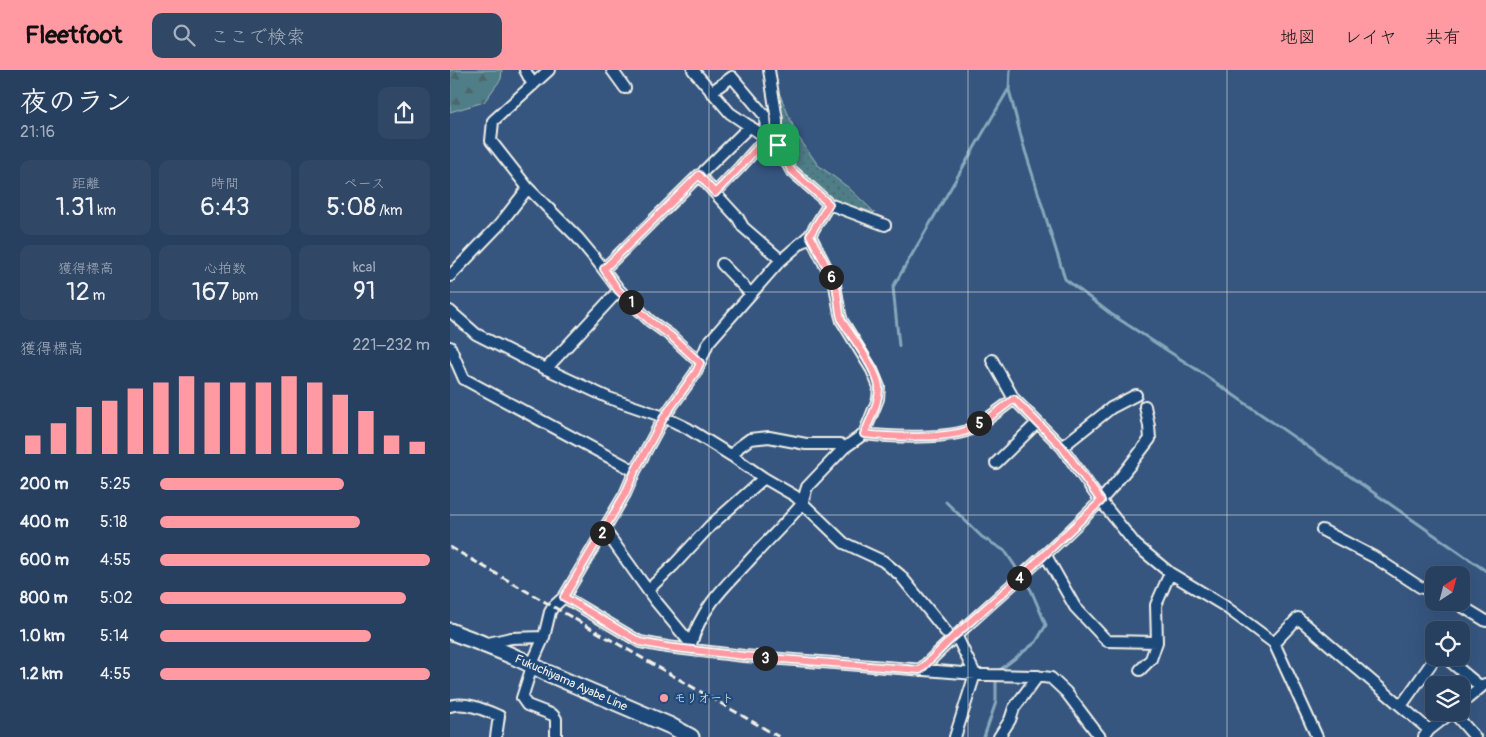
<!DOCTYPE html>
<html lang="ja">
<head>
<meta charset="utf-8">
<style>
  :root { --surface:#284060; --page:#304766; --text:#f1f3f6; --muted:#a5afbd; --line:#445975; --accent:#ff9aa2 }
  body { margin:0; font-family:Pangolin,"Klee One",sans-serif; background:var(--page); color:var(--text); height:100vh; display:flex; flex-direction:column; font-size:19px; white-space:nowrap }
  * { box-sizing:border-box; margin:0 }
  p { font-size:16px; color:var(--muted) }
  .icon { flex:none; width:28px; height:28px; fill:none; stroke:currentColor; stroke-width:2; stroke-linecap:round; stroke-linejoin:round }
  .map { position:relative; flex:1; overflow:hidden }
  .sheet { display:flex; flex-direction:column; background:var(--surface); width:450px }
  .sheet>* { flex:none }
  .needle { width:32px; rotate:36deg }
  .buttons { position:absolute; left:975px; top:496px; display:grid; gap:10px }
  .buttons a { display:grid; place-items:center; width:45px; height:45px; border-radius:10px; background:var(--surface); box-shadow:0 5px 20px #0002,0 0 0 1px var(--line); font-size:25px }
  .pin { position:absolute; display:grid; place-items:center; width:42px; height:42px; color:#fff; margin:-21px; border-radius:10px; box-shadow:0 2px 8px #0006 }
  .km { position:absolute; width:25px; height:25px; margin:-12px; border-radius:50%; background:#222; color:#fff; font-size:14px; line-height:25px; text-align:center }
  .round { display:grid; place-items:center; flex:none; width:52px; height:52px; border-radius:10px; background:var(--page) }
  .head { display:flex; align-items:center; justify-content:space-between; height:85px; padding:0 20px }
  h1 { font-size:28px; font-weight:600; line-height:38px }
  .stats { display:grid; grid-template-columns:repeat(3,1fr); gap:8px; height:85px; padding:5px 20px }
  .stats div { display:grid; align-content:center; border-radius:10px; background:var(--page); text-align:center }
  .stats b { font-size:25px; font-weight:600 }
  .stats small { font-size:14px; font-weight:400 }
  .stats p { font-size:14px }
  .chart { height:140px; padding:10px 20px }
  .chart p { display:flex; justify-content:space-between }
  .chart svg { width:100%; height:90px; margin-top:5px; stroke:var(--accent); stroke-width:6 }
  ul { padding:0 20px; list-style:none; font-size:16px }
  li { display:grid; grid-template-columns:80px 60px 1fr; align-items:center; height:38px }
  li i { height:12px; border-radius:6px; background:var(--accent) }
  header { display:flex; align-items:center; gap:30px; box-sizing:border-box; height:70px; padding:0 25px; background:var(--accent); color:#111 }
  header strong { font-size:24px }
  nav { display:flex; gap:28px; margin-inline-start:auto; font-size:18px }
  .search { width:350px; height:45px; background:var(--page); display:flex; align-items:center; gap:12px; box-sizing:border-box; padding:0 18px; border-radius:10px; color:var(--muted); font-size:19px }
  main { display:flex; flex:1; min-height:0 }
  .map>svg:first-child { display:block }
</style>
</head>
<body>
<header>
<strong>Fleetfoot</strong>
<div class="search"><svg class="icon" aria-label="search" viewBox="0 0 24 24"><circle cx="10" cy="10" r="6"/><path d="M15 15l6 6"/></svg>ここで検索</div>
<nav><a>地図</a><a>レイヤ</a><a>共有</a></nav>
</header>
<main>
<section class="sheet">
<div class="head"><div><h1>夜のラン</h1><p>21:16</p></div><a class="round"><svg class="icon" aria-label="share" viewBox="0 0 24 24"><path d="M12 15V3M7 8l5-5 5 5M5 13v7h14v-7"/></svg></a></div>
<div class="stats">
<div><p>距離</p><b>1.31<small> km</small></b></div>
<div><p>時間</p><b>6:43</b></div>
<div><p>ペース</p><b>5:08<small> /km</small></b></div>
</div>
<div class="stats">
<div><p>獲得標高</p><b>12<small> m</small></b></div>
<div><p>心拍数</p><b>167<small> bpm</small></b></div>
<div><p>kcal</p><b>91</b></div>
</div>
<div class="chart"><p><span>獲得標高</span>221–232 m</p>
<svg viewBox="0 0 160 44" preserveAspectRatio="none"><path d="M5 44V35M15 44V29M25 44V21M35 44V18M45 44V12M55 44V9M65 44V6M75 44V9M85 44V9M95 44V9M105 44V6M115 44V9M125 44V15M135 44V23M145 44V35M155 44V38"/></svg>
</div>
<ul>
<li><b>200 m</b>5:25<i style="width:68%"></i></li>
<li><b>400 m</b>5:18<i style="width:74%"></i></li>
<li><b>600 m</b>4:55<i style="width:100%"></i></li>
<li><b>800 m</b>5:02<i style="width:91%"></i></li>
<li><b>1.0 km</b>5:14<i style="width:78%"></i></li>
<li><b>1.2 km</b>4:55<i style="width:100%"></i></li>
</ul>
</section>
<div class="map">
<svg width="1036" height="667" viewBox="0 0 1036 667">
  <defs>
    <pattern id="grass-dots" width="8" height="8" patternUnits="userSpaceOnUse" patternTransform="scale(1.25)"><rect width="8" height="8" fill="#507e88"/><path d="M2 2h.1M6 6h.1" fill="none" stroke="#4d666a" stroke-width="1.8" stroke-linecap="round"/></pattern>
    <pattern id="forest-firs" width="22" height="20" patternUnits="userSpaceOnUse" patternTransform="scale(1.25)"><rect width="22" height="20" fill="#507e88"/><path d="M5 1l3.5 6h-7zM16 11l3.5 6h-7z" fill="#4d666a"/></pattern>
  </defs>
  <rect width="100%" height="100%" fill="#365680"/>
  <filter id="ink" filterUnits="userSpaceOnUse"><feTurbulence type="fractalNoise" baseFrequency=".02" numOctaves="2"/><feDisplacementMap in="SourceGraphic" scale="10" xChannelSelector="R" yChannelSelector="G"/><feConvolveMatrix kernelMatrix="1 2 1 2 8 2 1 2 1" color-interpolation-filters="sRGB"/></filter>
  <g filter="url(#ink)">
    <path fill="url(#grass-dots)" stroke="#a2b8b8" d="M322 6 347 65 368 95 399 118 425 143 377 128 341 94 336 83Z"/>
    <path fill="url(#forest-firs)" stroke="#a2b8b8" d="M0 0H52L51 9 34 32 0 42Z"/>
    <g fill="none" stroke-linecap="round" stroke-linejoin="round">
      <path stroke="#88a7ba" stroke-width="3" d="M560 0 559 20 573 74 615 209 661 244 749 301 1036 501
        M449 276 443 217 558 20
        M496 432 532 467 555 481 581 520 596 555 586 572 546 603V632L534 667"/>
      <defs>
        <path id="minor" d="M75 0 83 15
          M99 0 43 51 41 71 78 118 128 168 148 192 169 220 200 251 221 266 250 293
          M162 0 175 18
          M243 0 280 43 320 70
          M261 22 282 7 315 46 316 61 313 65
          M254 101 300 56
          M265 123 288 148 293 157 331 190
          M379 134 435 155
          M272 194 301 224
          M154 199 249 105 265 123 290 97 316 68
          M0 206 50 154 78 118
          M0 241 26 264 77 290 159 328 214 347 237 358 282 386 314 408 345 426 394 473 433 491 450 505 501 568 508 569 525 604 505 667
          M0 277 14 309 185 401
          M542 290 564 329
          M96 299 169 220
          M414 364C439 367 502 370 523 358 537 350 551 339 564 329L612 377 646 425 686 475 720 503 773 535 824 573 867 667
          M612 377 661 338 686 325
          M282 386 289 377 300 369 319 367 356 374H390L394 378
          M546 393 587 353
          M154 459 204 529 241 574V579
          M872 460 924 487 970 517 984 522
          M595 484 625 537 657 571 707 572 706 535 720 503
          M198 520 223 496 260 456 314 408
          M114 527 190 572 217 577 294 586 539 605 585 606 601 608 616 622 650 667
          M1005 532 1036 551
          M824 573 848 548 979 660
          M34 574 61 568 94 567
          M241 574C251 539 273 518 297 493 315 473 335 454 352 434L357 417 394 378 414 364 428 329 429 317 422 300 392 251 390 244 385 215 360 165
          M996 588 1031 617
          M470 600C528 542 593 491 650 431 668 412 684 390 700 369L699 356 695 336
          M690 600 701 589 707 572
          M1011 634 1035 614
          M0 636C15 631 35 640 49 646L46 667
          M951 636 985 588
          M1003 642 1025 667
          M106 667V649L103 645 77 635 72 628 85 587 94 567 100 542 103 537 114 527 175 424 185 401 214 347 246 302 258 273 329 192 360 165 379 134 341 100 327 75V50L319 0
          M549 667 560 650 564 638 588 606
          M974 667 979 660 1002 642"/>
        <path id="primary" d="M0 561C11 566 22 569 33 574 54 582 75 591 95 602L221 656 241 667"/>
      </defs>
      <use href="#minor" stroke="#f4f1e8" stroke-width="14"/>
      <use href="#primary" stroke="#f4f1e8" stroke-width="19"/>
      <use href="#minor" stroke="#1f4a7a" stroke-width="10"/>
      <use href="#primary" stroke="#1f4a7a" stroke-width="15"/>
      <path stroke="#f4f1e8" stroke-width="3" stroke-dasharray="8 4" stroke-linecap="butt" d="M0 477 329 667"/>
    </g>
  </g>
  <g fill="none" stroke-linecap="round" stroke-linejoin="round" filter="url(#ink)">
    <defs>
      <path id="route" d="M316 68 328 75 341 100 379 134 360 165 386 215 390 244 392 251C401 265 430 304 429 319 428 335 420 350 414 364 439 367 501 370 523 358 537 350 551 339 564 329L612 377 651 431 572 506 502 568 470 600 294 586 217 577 190 572 114 527 175 424 185 401 214 347 246 302 250 293 221 266 200 251 168 220 154 199 249 105 265 123 290 97Z"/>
    </defs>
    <use href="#route" stroke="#fff" stroke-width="10"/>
    <use href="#route" stroke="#ff9aa2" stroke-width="6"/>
  </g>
  <path fill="none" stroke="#f4f1e8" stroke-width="1" stroke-opacity="0.55" d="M259 0V667M518 0V667M777 0V667M0 222H1036M0 445H1036"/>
  <circle fill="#ff9aa2" stroke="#1f4a7a" stroke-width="2" cx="214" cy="628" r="5"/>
  <g text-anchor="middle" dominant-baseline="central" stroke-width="4.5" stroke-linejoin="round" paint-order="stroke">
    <g font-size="12" fill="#f4f1e8" stroke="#1f4a7a">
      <text transform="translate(121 613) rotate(24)">Fukuchiyama Ayabe Line</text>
    </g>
    <g font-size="12" fill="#f4f1e8" stroke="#1f4a7a" text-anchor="start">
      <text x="224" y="628">モリオート</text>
    </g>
  </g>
</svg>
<div class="buttons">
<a><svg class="needle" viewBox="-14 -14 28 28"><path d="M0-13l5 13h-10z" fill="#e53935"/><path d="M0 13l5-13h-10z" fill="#a5afbd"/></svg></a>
<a><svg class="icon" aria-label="locate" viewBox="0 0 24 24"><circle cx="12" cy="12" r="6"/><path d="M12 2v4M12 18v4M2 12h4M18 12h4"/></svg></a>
<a><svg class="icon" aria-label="layers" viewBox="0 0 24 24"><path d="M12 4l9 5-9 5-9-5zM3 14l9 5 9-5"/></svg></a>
</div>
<div class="pin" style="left:328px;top:75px;background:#1e9e55"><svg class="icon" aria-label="arrive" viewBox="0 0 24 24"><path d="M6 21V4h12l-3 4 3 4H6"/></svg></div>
<b class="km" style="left:181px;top:232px">1</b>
<b class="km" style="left:152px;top:463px">2</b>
<b class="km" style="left:315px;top:588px">3</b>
<b class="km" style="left:569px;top:508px">4</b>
<b class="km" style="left:529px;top:353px">5</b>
<b class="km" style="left:381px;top:207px">6</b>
</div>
</main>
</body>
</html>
